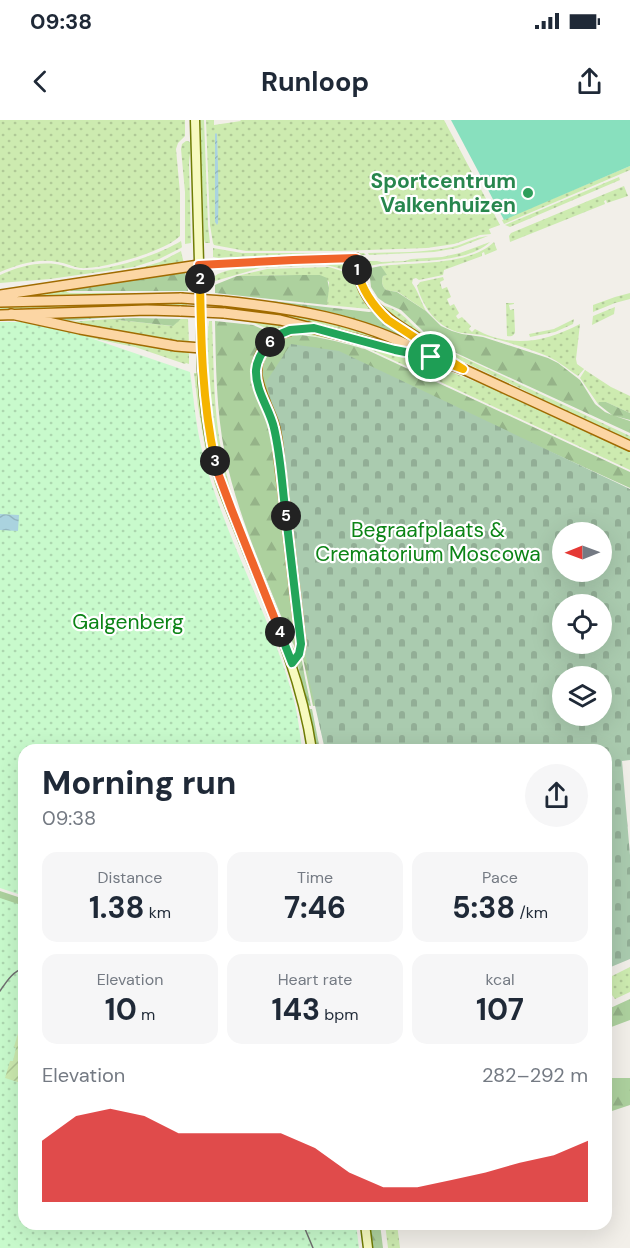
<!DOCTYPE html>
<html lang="en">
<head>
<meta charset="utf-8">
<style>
  :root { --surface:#fff; --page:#f6f6f7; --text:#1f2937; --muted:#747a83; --accent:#d40000 }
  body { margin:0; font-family:"DM Sans",sans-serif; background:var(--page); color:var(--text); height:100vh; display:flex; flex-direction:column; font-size:22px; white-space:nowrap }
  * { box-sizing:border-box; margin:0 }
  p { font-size:20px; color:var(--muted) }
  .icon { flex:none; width:33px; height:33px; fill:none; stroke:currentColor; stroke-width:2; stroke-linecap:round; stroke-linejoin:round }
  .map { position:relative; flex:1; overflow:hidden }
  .details { position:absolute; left:18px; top:624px; width:594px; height:486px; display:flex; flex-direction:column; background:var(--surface); border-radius:18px; box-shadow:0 6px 24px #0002 }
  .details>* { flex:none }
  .needle { width:39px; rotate:269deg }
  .tools { position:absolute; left:552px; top:402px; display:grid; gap:12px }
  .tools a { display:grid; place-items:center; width:60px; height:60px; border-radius:50%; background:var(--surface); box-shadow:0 6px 24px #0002; font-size:30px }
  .pin { position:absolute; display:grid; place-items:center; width:51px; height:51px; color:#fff; margin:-26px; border:3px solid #fff; border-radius:50%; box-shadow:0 2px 6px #0007 }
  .km { position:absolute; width:30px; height:30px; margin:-15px; border-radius:50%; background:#222; color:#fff; font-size:16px; line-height:30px; text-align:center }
  .round { display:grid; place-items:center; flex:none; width:63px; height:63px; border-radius:32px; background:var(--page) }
  .head { display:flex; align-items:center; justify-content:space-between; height:102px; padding:0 24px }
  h1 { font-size:33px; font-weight:700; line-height:45px }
  .stats { display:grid; grid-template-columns:repeat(3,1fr); gap:9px; height:102px; padding:6px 24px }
  .stats div { display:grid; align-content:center; border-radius:15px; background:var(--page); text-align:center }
  .stats b { font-size:30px; font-weight:700 }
  .stats small { font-size:16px; font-weight:400 }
  .stats p { font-size:16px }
  .chart { height:168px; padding:12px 24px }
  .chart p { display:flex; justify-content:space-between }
  .chart svg { width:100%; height:108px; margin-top:6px; fill:var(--accent); opacity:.7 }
  .status { display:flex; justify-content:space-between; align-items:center; height:42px; padding:0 30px; background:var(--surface); direction:ltr }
  .status svg { height:16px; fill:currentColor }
  header { display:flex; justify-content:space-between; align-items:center; height:78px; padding:0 24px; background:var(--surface); font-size:27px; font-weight:700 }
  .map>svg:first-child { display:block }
</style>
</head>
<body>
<div class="status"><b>09:38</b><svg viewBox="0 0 49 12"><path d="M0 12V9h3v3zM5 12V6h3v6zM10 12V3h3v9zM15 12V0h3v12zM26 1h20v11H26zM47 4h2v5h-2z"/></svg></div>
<header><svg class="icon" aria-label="back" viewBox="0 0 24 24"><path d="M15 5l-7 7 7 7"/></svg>Runloop<svg class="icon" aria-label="share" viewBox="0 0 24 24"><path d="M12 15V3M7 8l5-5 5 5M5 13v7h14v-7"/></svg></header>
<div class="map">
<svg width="630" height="1128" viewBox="0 0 630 1128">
  <defs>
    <pattern id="grass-dots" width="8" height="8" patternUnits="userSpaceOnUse" patternTransform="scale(1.5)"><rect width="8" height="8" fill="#cdebb0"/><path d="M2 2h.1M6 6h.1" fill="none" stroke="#b0c997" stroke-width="1.8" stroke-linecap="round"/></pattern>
    <pattern id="forest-firs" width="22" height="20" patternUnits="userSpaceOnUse" patternTransform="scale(1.5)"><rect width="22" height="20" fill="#add19e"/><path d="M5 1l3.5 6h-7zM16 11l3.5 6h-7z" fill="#95b388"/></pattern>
    <pattern id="cemetery-stones" width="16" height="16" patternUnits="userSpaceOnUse" patternTransform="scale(1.5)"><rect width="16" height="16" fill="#aacbaf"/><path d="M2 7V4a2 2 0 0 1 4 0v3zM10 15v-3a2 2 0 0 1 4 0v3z" fill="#92ae96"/></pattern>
    <pattern id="park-dots" width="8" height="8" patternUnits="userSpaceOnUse" patternTransform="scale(1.5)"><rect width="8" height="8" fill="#c8facc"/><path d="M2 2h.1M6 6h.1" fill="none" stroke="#acd6af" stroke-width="1.8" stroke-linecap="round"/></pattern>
    <pattern id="garden-furrows" width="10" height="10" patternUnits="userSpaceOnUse" patternTransform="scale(1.5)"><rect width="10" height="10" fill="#cdebb0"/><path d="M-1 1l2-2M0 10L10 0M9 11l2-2" fill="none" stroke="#b0c997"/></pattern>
    <pattern id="water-waves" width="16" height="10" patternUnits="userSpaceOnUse" patternTransform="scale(1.5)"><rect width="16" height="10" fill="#aad3df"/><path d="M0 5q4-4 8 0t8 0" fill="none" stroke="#92b5bf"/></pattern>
  </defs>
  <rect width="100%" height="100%" fill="#f2efe9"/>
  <path fill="url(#grass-dots)" fill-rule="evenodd" d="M0 0H185V16L178 23 176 29 180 73V116C166 131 101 150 80 148 73 147 66 143 58 142 38 138 19 144 0 152Z
    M200 0H204L208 105 210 123H205L204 119Z
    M206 0H214V5L241 1 240 0H444L500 105 489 109 491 114 480 115 454 124 427 128 338 131H246L214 125 213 123 210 105ZM215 14H217L218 103 217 104H216L215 94Z
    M186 21H188L191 23 189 43 191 123 185 124V72L181 29 182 24Z
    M630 46V50L504 104 502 100Z
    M619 57 620 60 510 107 505 105Z
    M624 66 628 76 607 83 606 80 604 81 605 84 510 122 509 116 511 113Z
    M488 116 457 128 434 132 369 135 368 133C396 132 425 133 452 127 465 124 475 117 488 116Z
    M181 121 182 127 181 128 159 139 134 147 50 159 0 163V155C18 147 35 142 55 144 64 145 73 150 82 150 110 151 158 135 181 121Z
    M490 122C463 147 403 138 369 146V141H377L381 142 405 141 411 139 442 137 460 133Z
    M494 122 497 130 485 135 484 132 482 133V136L444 150 443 155 419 160 416 158 413 159 412 163C418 171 421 182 426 191L398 172 386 170C382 166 381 162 383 156L386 155 381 146C414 142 469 146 494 122Z
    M213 128 242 133H364L366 135 348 136H255L219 138 213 137Z
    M181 131 184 144 68 160 143 147 160 142Z
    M346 142 352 144 354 150C344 152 335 146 325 145L260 148 215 161V156C234 142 319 143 346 142Z
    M329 147 345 152H355L373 188 369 189 327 185 329 162 320 155 237 156 267 149Z
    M443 157 444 160 440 162 442 169 447 167 451 177 447 179 450 186 454 184 459 193 456 196 458 199 462 197 471 206 469 209 472 212 475 209C511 229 545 222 580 204L576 239 577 244 584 249 578 256C566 248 556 239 542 234 524 227 504 221 485 216 478 214 470 214 462 213 437 208 424 189 417 166L420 162Z
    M65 169 67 172 70 173H180L181 175 0 179Z
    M630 173V179L615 183 593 192V185L615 177Z
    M150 181 187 183V187L0 191V185Z
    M506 183H514V184L509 185 510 190 514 189 515 211C515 215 512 217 507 216Z
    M224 185C280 191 333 203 386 220L385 221 316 204 224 190Z
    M382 185C403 191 405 199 421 212 428 219 436 224 445 229L630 316V322L551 285 524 270 451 236 378 187Z
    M615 187 614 194 592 205 593 196Z
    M110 199 172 206 181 199H188L189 223 168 221 69 202Z
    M574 199 573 204 555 212 530 217 529 214 554 209Z
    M238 200 255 201 291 206 277 213 254 203Z
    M209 201H212C214 245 213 290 222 334 235 400 265 462 291 524L296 532 294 533 290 530C248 424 196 318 209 201Z
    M65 209 189 233V244L186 243 185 244 135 227 66 213Z
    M301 211 409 236 446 250 494 269 630 331V350L365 227 354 223 297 213Z
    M585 250 611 267 630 276V293L606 282 598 283V284L580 258Z
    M194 253H197C200 291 205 328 217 364L287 541H285L215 365 205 327 198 286Z
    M630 847V872L615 879 606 867V859Z
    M385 1104H397L400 1128H388Z"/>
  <path fill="url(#forest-firs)" d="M381 146 387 155 383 156C381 162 382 166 386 170L397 172 426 191 441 206 452 211 462 214 483 217 548 238 558 243 580 260 595 284 605 292 612 295 598 284 599 282H606L630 293V300L615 296 630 301V313L454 232 424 212 401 190 385 183 378 178 371 167 369 150 371 148Z
    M185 151 188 171H71L68 168Z
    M297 155H320L327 158 329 168 327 185 215 173V165L217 164 237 156Z
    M273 181 369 192 375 191 427 228 394 215 272 184Z
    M181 193V196H124L65 201 31 197Z
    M134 198 181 199 173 206 110 199Z
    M215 201 253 205 274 214 256 238 271 304 298 527 296 529 289 516C266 457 237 395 225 334 216 290 216 245 215 201Z
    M294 215C312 214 347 224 365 229L630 352V368L520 318 323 585 313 586 302 534 270 282C268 275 265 267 263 259 260 238 275 222 294 215Z
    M300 537 302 541 305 558 311 586 307 585 297 541Z
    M310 589H312L320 630H315L309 591Z
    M0 771 24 779V821L0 814Z
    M630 879V900L606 909V890Z
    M606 958H630V985L606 993Z
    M368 1104H380L383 1128H371Z"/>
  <path fill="url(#cemetery-stones)" fill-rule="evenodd" d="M291 224 339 231 630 369V640L622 641 630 735V839L606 849V630H325L309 559 299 489 277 303 266 262ZM562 412H602V452H562ZM562 484H602V524H562ZM562 556H602V596H562Z"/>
  <path fill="url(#park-dots)" d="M0 202H22L61 208 190 252C194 280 196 308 203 334 225 419 271 496 294 580 298 596 300 614 302 630H24V776L0 768Z
    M0 778 24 786V1104H356L359 1128H0Z"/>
  <path fill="url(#garden-furrows)" d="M19 910 24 911V964L5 958 10 941H13L16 928 14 927Z"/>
  <path fill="#88e0be" d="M451 0H630V46L504 100Z"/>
  <path fill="url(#water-waves)" d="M216 13 217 14C218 44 219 74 218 103L217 105 215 102V14Z
    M0 394 19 395 18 411 0 410Z"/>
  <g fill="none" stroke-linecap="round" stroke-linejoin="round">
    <defs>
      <path id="tertiary" d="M199 145 293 140 356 138"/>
      <path id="secondary" d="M195 0 202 249C204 284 208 320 218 353 224 375 234 396 242 417 270 487 301 555 312 630
        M365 1104 368 1128"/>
      <path id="primary" d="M356 138C359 181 383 196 416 217 428 225 439 233 451 241
        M0 175 199 145
        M223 181C290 188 362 199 421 232
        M0 182 181 178
        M224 193 280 200 431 238 463 249 630 326
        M11 194 80 209 176 226 201 228
        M0 195 147 190 181 191
        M292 543 299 533 301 524 277 320C276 314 275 308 273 302 263 274 244 249 269 223 279 213 289 209 303 208"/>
    </defs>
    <use href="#tertiary" stroke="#a9a9a9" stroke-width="10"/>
    <use href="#secondary" stroke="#707d05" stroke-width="11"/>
    <use href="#primary" stroke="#a06b00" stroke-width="12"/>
    <use href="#tertiary" stroke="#fff" stroke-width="8"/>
    <use href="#secondary" stroke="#f7fabf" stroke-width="8"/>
    <use href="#primary" stroke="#fcd6a4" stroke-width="9"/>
    <path stroke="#707070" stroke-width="1.5" d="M0 871C7 861 12 852 24 848
      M303 1104 313 1128"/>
    <defs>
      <path id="primary-bridge" d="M181 178 223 181
        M181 191 224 193"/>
    </defs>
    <use href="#primary-bridge" stroke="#a06b00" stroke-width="12" stroke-linecap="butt"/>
    <use href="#primary-bridge" stroke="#fcd6a4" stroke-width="9"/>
  </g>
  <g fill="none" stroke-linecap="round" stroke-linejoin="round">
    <defs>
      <path id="split-1" d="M357 150C362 170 373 186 388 200L463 249 431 237"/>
      <path id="split-2" d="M200 159 199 145 293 140 356 138 357 150"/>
      <path id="split-3" d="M200 159C201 222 202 280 215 341"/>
      <path id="split-4" d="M215 341 218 353 231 388 280 512"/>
      <path id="split-5" d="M280 512 292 543 299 534 301 524 286 396"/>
      <path id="split-6" d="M270 222C263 230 257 239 256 250 255 271 270 289 274 308 281 337 282 367 286 396"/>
      <path id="split-7" d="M270 222 278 215 290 210 314 208 395 230 431 237"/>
    </defs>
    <use href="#split-1" stroke="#fff" stroke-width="12"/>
    <use href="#split-2" stroke="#fff" stroke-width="12"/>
    <use href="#split-3" stroke="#fff" stroke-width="12"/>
    <use href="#split-4" stroke="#fff" stroke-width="12"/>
    <use href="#split-5" stroke="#fff" stroke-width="12"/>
    <use href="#split-6" stroke="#fff" stroke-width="12"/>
    <use href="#split-7" stroke="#fff" stroke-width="12"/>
    <use href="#split-1" stroke="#f5b400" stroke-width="8"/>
    <use href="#split-2" stroke="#f0652b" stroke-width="8"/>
    <use href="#split-3" stroke="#f5b400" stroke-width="8"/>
    <use href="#split-4" stroke="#f0652b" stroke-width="8"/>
    <use href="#split-5" stroke="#22a559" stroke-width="8"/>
    <use href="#split-6" stroke="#22a559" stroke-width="8"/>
    <use href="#split-7" stroke="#22a559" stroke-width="8"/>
  </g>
  <circle fill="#2e9e5b" stroke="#fff" stroke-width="2" cx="528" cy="73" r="6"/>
  <g text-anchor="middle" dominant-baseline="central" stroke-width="4.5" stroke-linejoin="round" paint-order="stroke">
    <g font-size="21" font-weight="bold" fill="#27864d" stroke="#fff" text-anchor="end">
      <text x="516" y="61">Sportcentrum<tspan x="516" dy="24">Valkenhuizen</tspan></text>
    </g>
    <g font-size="21" fill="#0c8416" stroke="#fff">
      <text x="428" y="410">Begraafplaats &amp;<tspan x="428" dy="24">Crematorium Moscowa</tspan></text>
      <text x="128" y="502">Galgenberg</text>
    </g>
  </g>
</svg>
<div class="tools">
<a><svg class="needle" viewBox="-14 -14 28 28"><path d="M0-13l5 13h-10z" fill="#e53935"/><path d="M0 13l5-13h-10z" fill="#747a83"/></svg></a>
<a><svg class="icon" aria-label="locate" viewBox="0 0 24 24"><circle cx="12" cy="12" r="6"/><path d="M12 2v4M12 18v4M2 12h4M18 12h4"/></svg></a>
<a><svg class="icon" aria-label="layers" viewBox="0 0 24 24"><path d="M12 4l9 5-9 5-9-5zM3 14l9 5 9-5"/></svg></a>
</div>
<div class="pin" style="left:431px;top:237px;background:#1e9e55"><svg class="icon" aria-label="arrive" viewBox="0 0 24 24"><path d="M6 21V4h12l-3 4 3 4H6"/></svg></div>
<b class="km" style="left:357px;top:150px">1</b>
<b class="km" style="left:200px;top:159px">2</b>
<b class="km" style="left:215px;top:341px">3</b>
<b class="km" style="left:280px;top:512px">4</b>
<b class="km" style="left:286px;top:396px">5</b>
<b class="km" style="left:270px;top:222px">6</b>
<section class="details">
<div class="head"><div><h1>Morning run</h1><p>09:38</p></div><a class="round"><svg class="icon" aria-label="share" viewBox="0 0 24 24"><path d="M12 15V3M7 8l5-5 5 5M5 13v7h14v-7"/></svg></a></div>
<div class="stats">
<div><p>Distance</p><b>1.38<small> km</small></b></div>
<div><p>Time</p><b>7:46</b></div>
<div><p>Pace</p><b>5:38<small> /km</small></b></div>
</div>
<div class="stats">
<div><p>Elevation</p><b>10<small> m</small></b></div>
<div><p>Heart rate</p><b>143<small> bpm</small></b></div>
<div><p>kcal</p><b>107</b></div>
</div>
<div class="chart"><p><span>Elevation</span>282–292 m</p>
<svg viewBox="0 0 160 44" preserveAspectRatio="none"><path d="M0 44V19L10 9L20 6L30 9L40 16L50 16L60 16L70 16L80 22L90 32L100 38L110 38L120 35L130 32L140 28L150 25L160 19V44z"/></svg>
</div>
</section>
</div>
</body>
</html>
